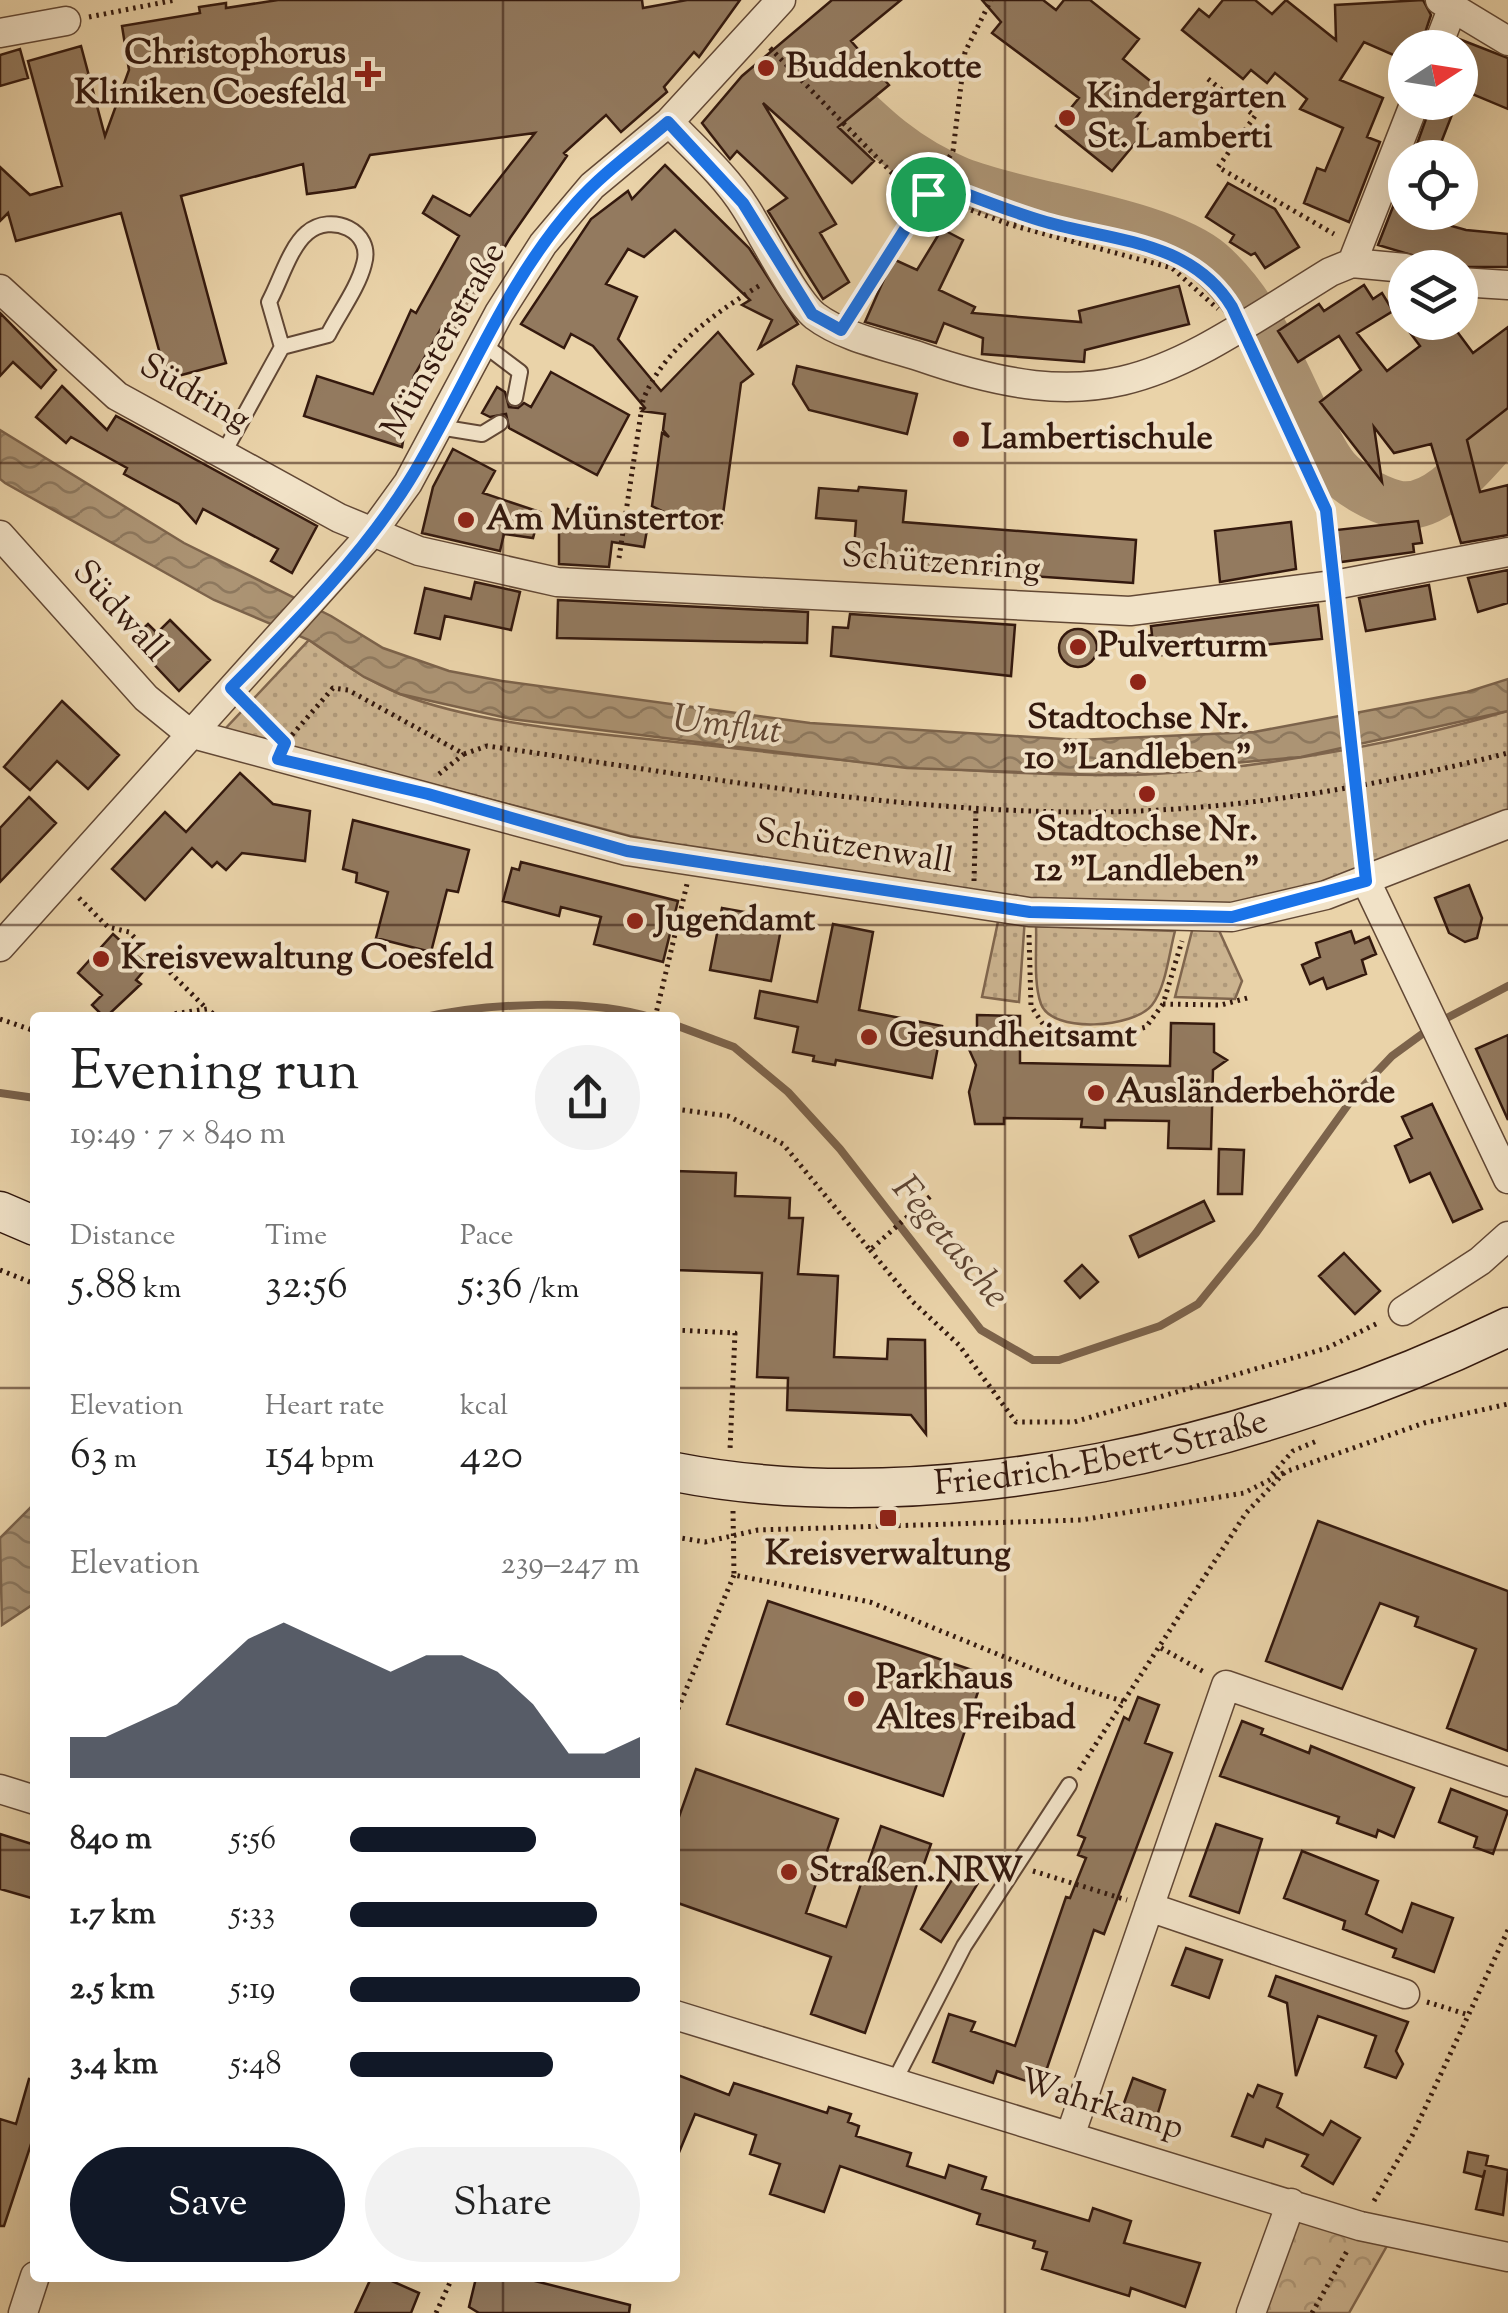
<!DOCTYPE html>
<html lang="en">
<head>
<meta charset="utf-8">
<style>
  :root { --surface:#fff; --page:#f2f2f2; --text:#222; --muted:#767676; --accent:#111827 }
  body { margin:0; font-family:"Sorts Mill Goudy",serif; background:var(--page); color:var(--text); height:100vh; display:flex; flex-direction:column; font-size:38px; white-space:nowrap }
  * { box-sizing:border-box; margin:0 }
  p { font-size:32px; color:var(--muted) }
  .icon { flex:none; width:55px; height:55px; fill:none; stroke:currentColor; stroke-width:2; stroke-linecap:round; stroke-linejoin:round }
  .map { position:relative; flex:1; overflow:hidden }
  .drawer { position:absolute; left:30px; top:1012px; width:650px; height:1270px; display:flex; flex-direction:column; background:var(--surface); border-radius:10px; box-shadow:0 10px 40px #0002 }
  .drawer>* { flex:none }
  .needle { width:65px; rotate:78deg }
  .fabs { position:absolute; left:1388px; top:30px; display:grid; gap:20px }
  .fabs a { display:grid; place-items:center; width:90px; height:90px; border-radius:50%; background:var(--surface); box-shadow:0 10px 40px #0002; font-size:50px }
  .pin { position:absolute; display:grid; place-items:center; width:85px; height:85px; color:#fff; margin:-42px; border:5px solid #fff; border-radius:50%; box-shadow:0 2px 10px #0007 }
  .round { display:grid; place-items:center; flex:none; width:105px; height:105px; border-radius:52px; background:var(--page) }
  .summary { display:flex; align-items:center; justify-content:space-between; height:170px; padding:0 40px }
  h1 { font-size:55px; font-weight:600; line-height:75px }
  .stats { display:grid; grid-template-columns:repeat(3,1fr); gap:15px; height:170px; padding:10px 40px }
  .stats div { display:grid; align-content:center }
  .stats b { font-size:42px; font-weight:600 }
  .stats small { font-size:28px; font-weight:400 }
  .stats p { font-size:28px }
  .chart { height:280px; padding:20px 40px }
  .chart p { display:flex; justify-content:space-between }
  .chart svg { width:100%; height:180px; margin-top:10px; fill:var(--accent); opacity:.7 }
  .action { display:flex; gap:20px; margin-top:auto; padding:20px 40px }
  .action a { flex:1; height:115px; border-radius:60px; background:var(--accent); color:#fff; font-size:40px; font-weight:600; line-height:115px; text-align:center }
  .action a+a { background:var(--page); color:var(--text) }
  ul { padding:0 40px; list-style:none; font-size:32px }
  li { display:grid; grid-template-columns:160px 120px 1fr; align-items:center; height:75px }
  li i { height:25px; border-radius:12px; background:var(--accent) }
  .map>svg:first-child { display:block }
</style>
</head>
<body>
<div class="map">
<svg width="1508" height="2313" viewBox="0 0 1508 2313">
  <defs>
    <pattern id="grass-dots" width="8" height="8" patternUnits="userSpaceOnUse" patternTransform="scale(2.5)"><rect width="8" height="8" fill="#cbb38f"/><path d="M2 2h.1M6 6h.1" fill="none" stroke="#af997a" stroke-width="1.8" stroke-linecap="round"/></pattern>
    <pattern id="forest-crowns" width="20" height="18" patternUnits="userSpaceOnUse" patternTransform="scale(2.5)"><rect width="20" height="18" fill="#cbb38f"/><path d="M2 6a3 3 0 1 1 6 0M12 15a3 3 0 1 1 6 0" fill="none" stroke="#af997a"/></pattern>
    <pattern id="water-waves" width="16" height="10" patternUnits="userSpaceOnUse" patternTransform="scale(2.5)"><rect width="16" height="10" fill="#ac9474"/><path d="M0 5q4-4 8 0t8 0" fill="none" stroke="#8d785e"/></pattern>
  </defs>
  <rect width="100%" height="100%" fill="#ead3a9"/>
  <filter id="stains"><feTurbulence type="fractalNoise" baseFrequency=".002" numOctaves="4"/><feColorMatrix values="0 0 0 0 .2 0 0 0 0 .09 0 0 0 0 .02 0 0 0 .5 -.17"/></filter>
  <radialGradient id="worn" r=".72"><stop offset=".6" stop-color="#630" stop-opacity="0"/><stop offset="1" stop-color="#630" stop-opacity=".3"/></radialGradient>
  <path fill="url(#grass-dots)" stroke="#80664e" stroke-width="2.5" d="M309 640C338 660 367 681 400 694 485 727 613 735 705 745 836 760 966 774 1098 775 1218 777 1392 746 1508 711V817L1338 883 1207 910 989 904 630 836 224 730Z
    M999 917H1025L1019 1002 982 997Z
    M1036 926 1175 931C1169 953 1166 987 1152 1005 1134 1028 1052 1034 1041 1004 1033 982 1037 949 1036 926Z
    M1217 926 1242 981 1235 999 1175 997 1193 927Z"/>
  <path fill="url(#forest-crowns)" stroke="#80664e" stroke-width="2.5" d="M1300 2213 1388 2244 1349 2313H1265Z"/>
  <path fill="url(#water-waves)" stroke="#7c634b" stroke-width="2.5" d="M0 430 184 543 331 616 383 648 449 671 502 681 810 723 1078 740 1254 732 1467 692 1508 679V711L1301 757 1101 775 907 768 511 719 400 694 364 677 309 640 214 600 5 483 0 479Z
    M35 1503V1603L2 1625 0 1538Z"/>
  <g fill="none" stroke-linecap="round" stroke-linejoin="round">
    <path stroke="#7c634b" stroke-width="8" d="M421 1018C485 1003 591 998 653 1018
      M1441 1021 1508 986
      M675 1025 734 1047 788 1092 840 1149 981 1330 1033 1360H1059L1160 1326 1198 1304 1256 1233 1355 1095 1392 1056 1429 1029
      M0 1093 35 1098"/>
    <path stroke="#ac9474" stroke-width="48" d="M811 66C859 112 895 155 960 181 1026 207 1162 221 1211 263 1255 302 1278 358 1303 410 1313 429 1322 453 1336 469 1349 484 1376 499 1395 504 1439 515 1481 453 1508 425"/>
  </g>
  <path fill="#937a5f" stroke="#34190e" stroke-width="2.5" d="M278 0H642L643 8 687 0H740L699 57 694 52 664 87 667 92 621 132 606 115 564 153 567 156 510 238 454 333 443 325 414 376 402 447 304 416 317 376 373 394 411 310 416 313 459 236 423 213 433 196 470 216 535 133 370 155 355 187 337 190 307 194 303 164 181 196 226 363 167 379 121 213 16 241 8 213 0 221V167L30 195 62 186 28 61 81 46 105 136 129 70 122 26 200 13 199 7 226 3V8Z
    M832 0H901L851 41 889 85 838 127 874 161 852 183 763 103 836 224 820 233 849 282 823 299 768 211 787 198 737 151 730 159 702 123 742 76Z
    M982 0H1043L1056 10 1064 0H1090L1139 39 1123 59 1159 88 1135 119 1147 129 1112 171 1056 126 1079 98 992 33 1001 22Z
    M1223 0H1255L1272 14 1286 0 1336 40 1335 5 1423 0 1431 15 1420 48H1405V60L1364 42 1340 80 1383 98 1367 137 1380 142 1349 222 1304 203 1317 168 1325 171 1343 128 1300 109 1307 99 1275 73 1267 83 1251 70 1243 79 1182 30 1199 9 1209 17Z
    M1459 39 1508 58V109L1460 89V48H1456Z
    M20 49 28 78 0 86V55Z
    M1432 102H1457L1435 158H1412Z
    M665 165 749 248 798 324 759 348 772 320 742 305 750 300 675 230 644 257 628 249 606 284 637 297 618 339 661 391 718 332 753 374 741 383 721 529 699 527 700 521 674 517 652 506 662 433 669 437 663 430 665 414 642 411 645 408 593 346 571 334 564 348 521 324 591 219 628 191 632 199Z
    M1405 176V213L1466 230 1508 234V267H1452L1378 245Z
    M1228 183 1275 209 1299 247 1265 268 1255 253 1251 255 1230 242 1234 235 1206 217Z
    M942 229 963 240 939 290 975 307 972 313 1081 322 1079 311 1179 286 1189 324 1085 350 1084 362 982 354 983 338 944 323 936 343 865 322 893 259 917 270Z
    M1364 285 1373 299 1382 293 1393 311 1357 333 1387 371 1420 346 1402 322H1450L1473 353 1508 327V408L1467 440 1480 492 1508 485V535L1461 543 1431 444 1394 453 1374 427 1382 482 1320 402 1361 370 1339 336 1298 362 1278 331 1319 304 1324 311Z
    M0 313 56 370 41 388 13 362 0 376Z
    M797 366 917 394 907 434 809 410 793 384Z
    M551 372 629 415 597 475 509 428 506 414 490 417 482 413 497 387 505 392 509 407 518 408 524 403 531 407Z
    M62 386 107 430 116 416 317 526 292 573 271 561 278 549 203 509 196 523 179 504 124 474 127 468 71 437 66 443 36 417Z
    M453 449 495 471 483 493 540 512 533 538 504 534 500 551 422 533 433 487Z
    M859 487 906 491 903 522 1136 540 1133 583 853 564 856 521 816 518 819 488 858 491Z
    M568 509 648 524 644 547 612 542 609 567 559 564V516L566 518Z
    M1418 521 1422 543 1413 544 1414 552 1341 562 1336 530Z
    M1291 522 1296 569 1220 582 1215 531Z
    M1508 570V603L1478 612 1468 578Z
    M475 582 520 592 511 630 445 616 440 639 415 633 425 588 471 599Z
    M1429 585 1435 619 1366 631 1359 598Z
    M558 600 808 612 807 643 557 638Z
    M1318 605 1322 639 1144 657 1142 637 1152 635 1151 626Z
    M850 614 1015 625 1011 676 831 656 833 627 848 628Z
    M170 620 210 660 179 691 131 640 148 624 157 633Z
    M1059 648a19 19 0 1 1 38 0a19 19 0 1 1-38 0Z
    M62 701 119 755 88 789 57 761 30 790 4 767Z
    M240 773 273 804 310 811 305 861 242 853 226 870 217 862 212 867 192 848 145 900 112 869 165 812 186 832Z
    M29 797 56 823 0 882V828Z
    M353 820 469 850 458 892 447 890 431 952 376 938 388 892 356 882 357 873 343 869Z
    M521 862 678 901 663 962 594 944 601 917 561 907 559 916 503 901 512 868 519 870Z
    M1469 885 1482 918 1477 938 1465 942 1449 933 1435 898Z
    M722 908 783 919 771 981 710 970Z
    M833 924 873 932 859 1010 942 1026 932 1078 836 1060 835 1065 813 1061 814 1056 793 1052 798 1027 755 1018 760 991 817 1002Z
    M1351 931 1355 943 1369 937 1376 954 1362 960 1366 974 1327 989 1323 978 1310 984 1302 965 1320 957 1316 943Z
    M113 934 148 966 136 980 141 984 105 1018 92 1005 102 995 78 973Z
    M977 1015 1020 1016V1063L1170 1066 1171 1023 1214 1024V1052L1227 1060 1213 1070 1211 1149 1168 1148 1169 1121 1105 1120V1128L1081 1127 1082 1119 1004 1118V1124H975L969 1092 976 1065 960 1029 977 1032Z
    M1508 1035V1120L1476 1049Z
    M1432 1104 1482 1209 1453 1222 1430 1173 1410 1182 1395 1146 1412 1138 1402 1117Z
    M1219 1149 1244 1150 1242 1194H1218Z
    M675 1171 736 1173 735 1196 790 1198 789 1218H803L798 1274 838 1276 834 1357 887 1359 888 1339 925 1340 926 1434 911 1415 787 1410 788 1378 757 1377 762 1273 675 1270Z
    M1204 1201 1214 1221 1139 1257 1130 1236Z
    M1344 1253 1380 1291 1355 1314 1319 1276Z
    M1082 1265 1098 1282 1080 1298 1065 1281Z
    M1318 1521 1508 1591V1751L1447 1728 1476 1649 1415 1626 1418 1617 1380 1603 1342 1689 1266 1661Z
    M768 1601 984 1674 943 1796 727 1724Z
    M1138 1697 1159 1705 1145 1743 1172 1753 1104 1934 1094 1930 1041 2086 997 2071 993 2083 933 2062 949 2014 975 2022 971 2031 1015 2046 1066 1897 1070 1898 1086 1858 1078 1855 1085 1838 1078 1835 1124 1717 1129 1720Z
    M1242 1721 1263 1729 1261 1734 1309 1753 1311 1746 1414 1788 1394 1837 1378 1830 1376 1837 1337 1823 1339 1817 1220 1776Z
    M696 1769 838 1819 806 1913 846 1927 881 1826 931 1844 865 2033 811 2014 831 1957 675 1902V1828Z
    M1451 1789 1508 1811 1493 1854 1474 1847 1477 1837 1439 1822Z
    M1216 1824 1262 1839 1239 1913 1190 1896Z
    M0 1834 35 1845V1899L0 1889Z
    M1302 1851 1378 1881 1366 1914 1402 1932 1412 1903 1453 1918 1434 1972 1393 1957 1396 1949 1343 1929 1345 1921 1284 1898Z
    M960 1867 980 1880 941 1942 921 1929Z
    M1186 1948 1222 1960 1209 1998 1172 1985Z
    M1276 1976 1408 2022 1396 2051 1403 2064 1396 2078 1365 2067 1376 2036 1318 2016 1296 2076 1287 2003 1269 1996Z
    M675 2074 729 2095 734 2083 827 2113 829 2107 851 2114 848 2122 859 2126 856 2136 911 2153 907 2166 945 2178 949 2165 986 2177 982 2189 1089 2221 1093 2208 1131 2221 1124 2243 1200 2263 1185 2307 1131 2288 1129 2296 1042 2269 1047 2252 1033 2248 1035 2241 977 2224 980 2214 840 2166 824 2212 770 2194 780 2164 750 2154 756 2135 695 2114 675 2162Z
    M1133 2078 1165 2090 1154 2126 1120 2114Z
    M29 2079 35 2080V2132L4 2226H0V2119L16 2124Z
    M1258 2085 1282 2094 1277 2107 1323 2135 1331 2121 1360 2138 1333 2184 1302 2166 1308 2155 1266 2139 1263 2147 1232 2136 1248 2094 1253 2097Z
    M1468 2152 1488 2156 1486 2165 1508 2170 1503 2215 1476 2209 1485 2170 1483 2177 1464 2172Z
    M371 2278H385L419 2293 411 2313H355Z
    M476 2278H523L630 2305 629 2313H479L469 2307Z"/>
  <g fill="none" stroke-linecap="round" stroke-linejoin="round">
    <defs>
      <path id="lane" d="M483 344 520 372 515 398
        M439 427 482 434 500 423
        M223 454 282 347 269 302C280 282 290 247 307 233 331 212 374 231 364 264 358 288 339 313 328 335L282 347
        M894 2082 964 1946 1069 1785"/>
      <path id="street" d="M1440 0 1508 41
        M0 33 66 21
        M1437 48 1452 9
        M669 122C695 149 725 175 745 207 762 233 794 299 815 316 844 338 888 346 921 357 1113 424 1170 371 1330 272L1352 263 1405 268
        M1352 263 1415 102
        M1460 282 1508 285
        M0 289 117 396 339 518 419 551 557 582 1130 611 1334 585 1508 552
        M0 535 146 698 189 733 627 851 1029 912 1232 917 1326 895 1508 824
        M1366 881 1508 1179
        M0 947 371 534 408 483 499 313 543 244 592 186 669 122 781 0
        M1403 1311 1480 1261 1508 1236
        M0 1789 35 1800
        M1149 1907 1405 1994
        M675 2015 1360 2226 1508 2257
        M1070 2136 1226 1685 1508 1782
        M23 2313 35 2276
        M1251 2313 1291 2203"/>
      <g id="secondary">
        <path d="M0 1211 35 1226"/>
        <path id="s1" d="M675 1472C940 1524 1269 1443 1508 1327"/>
      </g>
    </defs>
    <use href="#lane" stroke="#624835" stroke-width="18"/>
    <use href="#street" stroke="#624835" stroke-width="31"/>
    <use href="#secondary" stroke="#34190e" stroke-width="41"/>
    <path stroke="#34190e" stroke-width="5" stroke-dasharray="2.5 5" stroke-linecap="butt" d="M89 17 175 0
      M770 48 893 174 928 194 1011 225 1172 268 1218 309
      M1208 79 1255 116 1218 167 1334 234
      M935 182C972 196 1008 211 1045 222 1112 241 1191 239 1231 306
      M1014 224 1049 223 1071 234 1074 242
      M855 311 953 151 965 52 991 0
      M1252 353C1286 422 1322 481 1332 559
      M619 558 643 400C664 348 715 313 762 284
      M1336 610 1362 853
      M248 707 264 725
      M292 735 333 688 348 690 464 754 487 746C688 774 892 813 1096 812 1235 811 1374 787 1508 753
      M439 774 464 754
      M974 881 976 809
      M79 898 108 927 129 932 207 1009
      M1029 935 1031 1006 1045 1027 1059 1032H1128L1146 1027 1163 1004 1182 941
      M1163 1004 1221 1005 1251 997
      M145 1018 207 1009 219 1018
      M655 1018 687 884
      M0 1019 35 1031
      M675 1109 728 1116 783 1144 870 1250 933 1194
      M870 1250 913 1302 959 1345 1016 1422H1074L1327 1348 1380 1322
      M0 1270 35 1284
      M675 1330 735 1333 730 1450
      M1272 1474 1293 1451 1319 1440
      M733 1511 734 1575 870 1602 1078 1687 1125 1702
      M675 1537 705 1542 758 1530 1081 1520 1244 1493 1285 1472
      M1161 1648 1206 1673
      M675 1716 734 1575
      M1079 1770 1246 1513 1285 1472 1424 1423 1508 1404
      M1033 1871 1127 1900
      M1427 2002 1469 2015
      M1374 2201 1412 2136 1508 1930
      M436 2313 452 2278
      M1312 2313 1347 2251"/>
    <use href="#lane" stroke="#f1e2c7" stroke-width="14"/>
    <use href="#street" stroke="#f1e2c7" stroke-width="28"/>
    <use href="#secondary" stroke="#f1e2c7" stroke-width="38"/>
  </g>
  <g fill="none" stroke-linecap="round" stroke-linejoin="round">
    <defs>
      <path id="route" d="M668 122 743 203 812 314 841 330 935 182C972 196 1008 211 1046 222 1112 241 1191 240 1232 307L1326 510 1366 881 1232 917 1030 912 627 851 428 794 278 759 285 743 231 688C294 624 361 558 409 481 466 389 503 284 577 202 604 172 638 148 668 122Z"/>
    </defs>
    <use href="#route" stroke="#fff" stroke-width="20"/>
    <use href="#route" stroke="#1a73e8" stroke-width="12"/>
  </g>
  <path fill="none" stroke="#34190e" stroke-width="2.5" stroke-opacity="0.55" d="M503 0V1018M1005 0V2313M0 463H1508M0 925H1508M0 1388H35M675 1388H1508M0 1850H35M675 1850H1508M503 2278V2313"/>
  <g fill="#8f2418" stroke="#f1e2c7" stroke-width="4">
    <circle cx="766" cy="68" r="10"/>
    <path d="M363 59h10v10h10v10h-10v10h-10v-10h-10v-10h10z"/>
    <circle cx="1067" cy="118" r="10"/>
    <circle cx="961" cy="439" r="10"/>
    <circle cx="466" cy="520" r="10"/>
    <circle cx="1078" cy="647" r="10"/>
    <circle cx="1138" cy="682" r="10"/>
    <circle cx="1147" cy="794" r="10"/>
    <circle cx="635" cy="921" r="10"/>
    <circle cx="101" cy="959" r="10"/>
    <circle cx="869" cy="1037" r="10"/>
    <circle cx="1096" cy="1093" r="10"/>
    <rect x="878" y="1508" width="20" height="20" rx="5"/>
    <circle cx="856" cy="1699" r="10"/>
    <circle cx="789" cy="1872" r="10"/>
  </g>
  <g text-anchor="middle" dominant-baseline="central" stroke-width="8" stroke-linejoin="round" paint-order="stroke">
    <g font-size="35" font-weight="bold" fill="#34190e" stroke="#f1e2c7" text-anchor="start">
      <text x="346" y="54" text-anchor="end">Christophorus<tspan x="346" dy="40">Kliniken Coesfeld</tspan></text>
      <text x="786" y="68">Buddenkotte</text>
      <text x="1087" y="98">Kindergarten<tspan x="1087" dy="40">St. Lamberti</tspan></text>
      <text x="981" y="439">Lambertischule</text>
      <text x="486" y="520">Am Münstertor</text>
      <text x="1098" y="647">Pulverturm</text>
      <text x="1138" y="719" text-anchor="middle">Stadtochse Nr.<tspan x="1138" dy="40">10 "Landleben"</tspan></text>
      <text x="1147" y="831" text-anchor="middle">Stadtochse Nr.<tspan x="1147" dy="40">12 "Landleben"</tspan></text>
      <text x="655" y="921">Jugendamt</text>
      <text x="121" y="959">Kreisvewaltung Coesfeld</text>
      <text x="889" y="1037">Gesundheitsamt</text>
      <text x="1116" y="1093">Ausländerbehörde</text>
      <text x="888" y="1555" text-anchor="middle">Kreisverwaltung</text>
      <text x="876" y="1679">Parkhaus<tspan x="876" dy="40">Altes Freibad</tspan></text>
      <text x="809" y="1872">Straßen.NRW</text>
    </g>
    <g font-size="35" fill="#34190e" stroke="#f1e2c7">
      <text transform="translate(445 341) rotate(-61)">Münsterstraße</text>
      <text transform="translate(194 394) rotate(30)">Südring</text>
      <text transform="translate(941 564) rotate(4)">Schützenring</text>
      <text transform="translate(119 612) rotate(48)">Südwall</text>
      <text transform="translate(854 848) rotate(9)">Schützenwall</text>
      <text stroke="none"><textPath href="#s1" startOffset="430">Friedrich-Ebert-Straße</textPath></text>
      <text transform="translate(1101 2106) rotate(17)">Wahrkamp</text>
    </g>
    <g font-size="38" font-style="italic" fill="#5e4432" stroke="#f1e2c7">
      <text transform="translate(727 727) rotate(7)">Umflut</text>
      <text transform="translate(949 1243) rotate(50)">Fegetasche</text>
    </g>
  </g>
  <rect width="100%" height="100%" filter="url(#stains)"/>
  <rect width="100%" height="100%" fill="url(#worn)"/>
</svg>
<div class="fabs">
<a><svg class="needle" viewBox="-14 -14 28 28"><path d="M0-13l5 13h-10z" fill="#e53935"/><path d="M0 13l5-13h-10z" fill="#767676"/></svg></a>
<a><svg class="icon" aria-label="locate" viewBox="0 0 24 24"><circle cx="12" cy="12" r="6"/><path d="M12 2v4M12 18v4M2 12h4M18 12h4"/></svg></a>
<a><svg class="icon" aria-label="layers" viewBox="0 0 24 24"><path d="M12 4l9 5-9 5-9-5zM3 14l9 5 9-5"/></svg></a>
</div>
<div class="pin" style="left:928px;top:194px;background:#1e9e55"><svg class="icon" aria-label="arrive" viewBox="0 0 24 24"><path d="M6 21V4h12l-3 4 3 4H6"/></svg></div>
<section class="drawer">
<div class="summary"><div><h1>Evening run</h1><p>19:49 · 7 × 840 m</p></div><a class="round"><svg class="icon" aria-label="share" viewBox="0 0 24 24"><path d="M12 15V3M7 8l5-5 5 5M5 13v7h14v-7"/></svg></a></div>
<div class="stats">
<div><p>Distance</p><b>5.88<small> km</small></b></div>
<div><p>Time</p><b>32:56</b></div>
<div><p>Pace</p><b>5:36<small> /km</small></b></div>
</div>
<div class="stats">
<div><p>Elevation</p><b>63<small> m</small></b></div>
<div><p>Heart rate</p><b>154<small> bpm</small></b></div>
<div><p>kcal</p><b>420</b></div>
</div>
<div class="chart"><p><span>Elevation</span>239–247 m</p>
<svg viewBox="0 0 160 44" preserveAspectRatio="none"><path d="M0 44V34L10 34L20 30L30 26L40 18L50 10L60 6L70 10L80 14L90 18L100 14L110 14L120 18L130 26L140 38L150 38L160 34V44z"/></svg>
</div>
<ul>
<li><b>840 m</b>5:56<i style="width:64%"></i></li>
<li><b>1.7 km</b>5:33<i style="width:85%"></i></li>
<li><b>2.5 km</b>5:19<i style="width:100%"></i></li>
<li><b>3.4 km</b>5:48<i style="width:70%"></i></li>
</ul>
<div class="action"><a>Save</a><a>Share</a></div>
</section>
</div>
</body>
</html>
